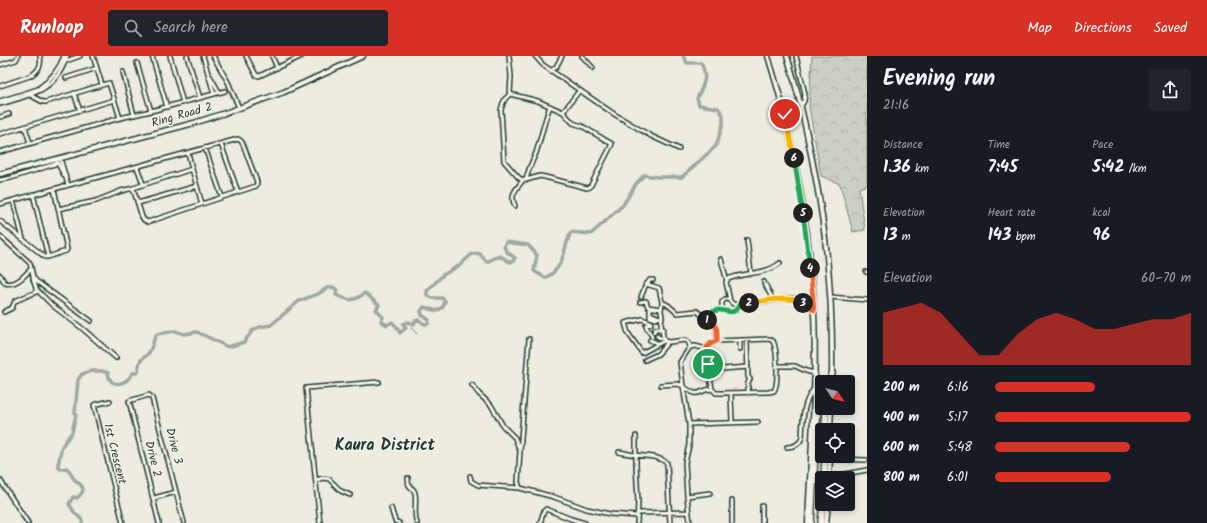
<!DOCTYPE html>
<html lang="en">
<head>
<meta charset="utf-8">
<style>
  :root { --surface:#171b24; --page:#20242c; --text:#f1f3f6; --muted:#9ea1a6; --accent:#d93025 }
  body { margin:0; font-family:Kalam,sans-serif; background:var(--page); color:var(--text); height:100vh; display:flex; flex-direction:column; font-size:15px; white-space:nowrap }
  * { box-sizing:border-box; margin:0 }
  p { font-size:13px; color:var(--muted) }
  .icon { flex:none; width:22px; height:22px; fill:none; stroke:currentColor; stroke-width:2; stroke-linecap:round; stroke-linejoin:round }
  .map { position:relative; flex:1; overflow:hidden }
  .panel { display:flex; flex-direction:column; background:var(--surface); width:340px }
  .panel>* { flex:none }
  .needle { width:26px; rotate:125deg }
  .fabs { position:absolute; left:815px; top:319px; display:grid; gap:8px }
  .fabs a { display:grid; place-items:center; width:40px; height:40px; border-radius:4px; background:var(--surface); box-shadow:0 2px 6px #0003; font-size:20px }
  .pin { position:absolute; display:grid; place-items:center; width:34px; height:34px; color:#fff; margin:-17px; border:2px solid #fff; border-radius:50%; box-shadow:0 1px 4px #0007 }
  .km { position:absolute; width:20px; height:20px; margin:-10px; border-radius:50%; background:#222; color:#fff; font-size:11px; line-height:20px; text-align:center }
  .round { display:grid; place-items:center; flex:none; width:42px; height:42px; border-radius:4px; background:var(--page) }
  .summary { display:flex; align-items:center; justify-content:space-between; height:68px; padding:0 16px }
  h1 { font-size:22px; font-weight:800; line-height:30px }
  .stats { display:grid; grid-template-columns:repeat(3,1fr); gap:6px; height:68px; padding:4px 16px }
  .stats div { display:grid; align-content:center }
  .stats b { font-size:17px; font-weight:800 }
  .stats small { font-size:11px; font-weight:400 }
  .stats p { font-size:11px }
  .chart { height:112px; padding:8px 16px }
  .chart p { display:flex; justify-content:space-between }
  .chart svg { width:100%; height:72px; margin-top:4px; fill:var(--accent); opacity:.7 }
  ul { padding:0 16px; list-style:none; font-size:13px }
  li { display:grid; grid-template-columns:64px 48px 1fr; align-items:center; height:30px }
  li i { height:10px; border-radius:5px; background:var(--accent) }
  header { display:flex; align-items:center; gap:24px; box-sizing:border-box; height:56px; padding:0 20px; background:var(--accent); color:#fff }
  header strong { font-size:19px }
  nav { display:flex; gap:22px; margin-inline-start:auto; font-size:14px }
  .search { width:280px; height:36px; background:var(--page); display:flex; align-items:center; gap:10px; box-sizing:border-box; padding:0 14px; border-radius:4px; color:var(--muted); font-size:15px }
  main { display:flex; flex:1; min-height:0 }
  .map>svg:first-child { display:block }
</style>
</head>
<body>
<header>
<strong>Runloop</strong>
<div class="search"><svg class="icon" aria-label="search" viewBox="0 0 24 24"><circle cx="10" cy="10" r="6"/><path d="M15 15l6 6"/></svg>Search here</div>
<nav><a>Map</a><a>Directions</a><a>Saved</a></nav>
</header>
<main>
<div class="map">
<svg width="867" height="467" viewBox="0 0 867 467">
  <defs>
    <pattern id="forest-crowns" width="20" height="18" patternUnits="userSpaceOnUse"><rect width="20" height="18" fill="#cccfc4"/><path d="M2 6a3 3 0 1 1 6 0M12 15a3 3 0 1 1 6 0" fill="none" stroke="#afb3a9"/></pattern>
  </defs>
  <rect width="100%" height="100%" fill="#eeece1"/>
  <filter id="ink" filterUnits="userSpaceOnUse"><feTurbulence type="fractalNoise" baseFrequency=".025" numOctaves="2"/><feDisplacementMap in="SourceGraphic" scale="8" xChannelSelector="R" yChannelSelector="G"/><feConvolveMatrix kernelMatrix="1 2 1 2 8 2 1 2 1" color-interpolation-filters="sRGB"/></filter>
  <g filter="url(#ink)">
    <path fill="url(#forest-crowns)" stroke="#76867c" d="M812 0H867V129L859 132 865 174 853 176 840 128 821 120 809 50Z"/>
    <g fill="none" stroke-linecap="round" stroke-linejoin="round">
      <path stroke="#6c7e74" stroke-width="1" d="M414 268 411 272 417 278"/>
      <path stroke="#9fa99f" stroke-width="3.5" d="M82 467V464L74 456 69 448 73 441 77 442C87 434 83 430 75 424 72 422 71 416 68 413L66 412 61 413 59 412 58 409 59 404 62 390 72 376 76 359 75 357 78 324 82 318 92 315H102L108 317C109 325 113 329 121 327 124 326 125 326 127 324 130 322 131 319 133 317H136L138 316C139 313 138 308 140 306 141 302 145 301 147 299 153 293 152 284 157 278L175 275 184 278 197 276 228 291 244 286 253 274 260 271 271 269 299 245 318 238 327 232 333 231 337 234 336 239C349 245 353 246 365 237L379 249 376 254 383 261 381 265 387 269 392 266 396 270 400 277 406 272 403 268 408 266 414 268 415 265 419 264 424 268H428L429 264 422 259 421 255 424 251 437 255 443 251 445 245 442 242H432L427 239V235L443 219 460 209 472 198 479 197 487 206 492 203 500 200 510 206 513 205 515 202 506 195 504 190 506 186 528 189 537 199 534 215 545 222C566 211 562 195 571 176L591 178 623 149 636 128 644 119 657 121H682L716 90 723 68V59L718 52 699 49 697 42C704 29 708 20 701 7H687L683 0"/>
      <defs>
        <path id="minor" d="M93 0 102 29
          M152 0 167 51
          M170 0 183 47
          M187 0 200 42
          M203 0 214 38
          M213 0 228 26 239 52
          M246 0 256 19 259 20 302 0
          M272 0 277 12
          M509 0 511 20 510 38
          M535 0 543 9 614 58 651 80 679 93
          M582 0 593 12
          M796 0 805 38 804 45 801 50
          M66 5 80 0
          M137 7 151 55
          M0 9 16 4 18 0
          M551 15 556 11 562 0
          M123 16 134 59
          M210 20 219 36
          M66 22 97 12
          M0 30 30 20C38 15 42 10 40 0
          M74 37 80 55
          M510 38 538 45 563 56 573 67 582 70 612 88 590 131 587 132 545 121 540 120 526 124H522L518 121 504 105 501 54 503 47 505 43Z
          M30 39 43 46H46L109 27 120 62
          M0 45 38 33C49 25 59 14 64 0
          M0 48C31 39 56 35 67 0
          M563 56 579 35
          M0 61 9 58
          M25 71 30 87
          M0 78 114 44
          M221 88 238 136
          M205 92 222 141
          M0 96 120 62 151 55 225 35
          M60 102 68 129
          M57 106 64 119
          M137 111 143 128
          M192 113 202 148
          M0 124 11 122 58 107
          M526 124C528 114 532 106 536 97 541 82 544 66 550 50
          M133 132 192 113 188 97
          M54 133 238 83 241 85 243 88 257 126 256 130 148 166 144 164 142 161 133 132 121 135 96 145 58 153
          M33 138 48 201
          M13 144 23 183
          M138 147 197 130
          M0 148 54 133 67 193 66 195 48 201H45L0 165
          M515 150C509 138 517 133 523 124
          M0 180 30 207 33 221 36 225 91 265
          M747 184 751 217
          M721 203 727 225
          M866 216H867
          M0 219 5 227C16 230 24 220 31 213
          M764 226 773 244
          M647 228 650 224H653
          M37 234 52 249 83 273 116 302
          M641 241 646 228 659 232 662 246 661 255 662 260 661 268 664 285 669 286 686 284 689 287 690 291 680 306 683 330C701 344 696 334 712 333L716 337H722L768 336 774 335C779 328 777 292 773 285L769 283 716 285 709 289 707 291 706 296 712 333
          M830 241 867 244
          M730 245 726 226 728 223C745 216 766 219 780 207
          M640 246 646 245 648 251 661 253
          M662 246 668 249 677 257 697 255 708 265 716 270 717 285
          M650 252V258C654 259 657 262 662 262
          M722 254V246L725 243H728L733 248 737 249 790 242 799 244 814 254
          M4 256 12 252 15 245 36 236V232L33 223
          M650 258V261L656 263 658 262
          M704 261C708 259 714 254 719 254 729 254 733 261 740 248
          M654 276 655 273H663
          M657 280 660 282 664 283
          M652 281C651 276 646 274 646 269L651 268 650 266 642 263 625 267 628 277 642 297 664 285
          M650 284 657 287
          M747 284 748 321 750 323 748 327V337
          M740 285V293
          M690 291 695 290 706 293
          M645 304 658 298 668 286
          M777 310H795L806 315 814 317
          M710 314 748 311
          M472 329 479 338 491 349 503 370 515 382 520 395 518 426 520 432
          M661 329 678 328 683 330 689 368V389L685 407 687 440 690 467
          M731 338 732 366
          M110 345 94 349 123 467
          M689 368 758 366
          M636 380V408L638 446 637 467
          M787 391C794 391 799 389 802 382 803 365 802 349 813 334
          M520 395 529 283
          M619 396C624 397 630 398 635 399 646 401 658 399 667 407L670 467
          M830 403 867 404
          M470 420 471 425 478 429 520 432 554 441 587 453 610 458 637 460
          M829 421 867 414
          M408 422C408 425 408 427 409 429 411 432 414 433 415 437 417 447 413 458 417 467
          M0 424 28 467
          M316 424 323 422 329 423 341 435 350 439
          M687 440 710 437
          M154 442 176 436
          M732 445V467
          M391 452 395 465 399 467
          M637 457 689 456
          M159 467 129 345 149 339 152 342 184 467
          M320 467 306 332 379 326
          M540 467 544 455 546 453 571 463 585 467
          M762 467V450"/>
        <path id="major" d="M768 0C775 24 783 48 788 73 800 127 809 182 813 237 818 314 811 391 808 467
          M787 0C800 41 808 82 816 124 828 188 833 254 832 320
          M0 118 194 67 225 57 284 36 363 0
          M830 374 831 352
          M829 422 830 400
          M826 467 828 448"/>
        <path id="highway" d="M829 326 832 318
          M825 374 826 352
          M815 390 818 392H822
          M824 422 825 400
          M811 467 818 348 817 331 814 317
          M821 467 823 448"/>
      </defs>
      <use href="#minor" stroke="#1f3d34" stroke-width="6"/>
      <use href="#major" stroke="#1f3d34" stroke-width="7"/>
      <use href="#highway" stroke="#1f3d34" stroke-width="8"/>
      <use href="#minor" stroke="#f7f3e8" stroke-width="3"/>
      <use href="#major" stroke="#f7f3e8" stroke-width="4"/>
      <use href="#highway" stroke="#f7f3e8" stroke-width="5.5"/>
    </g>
  </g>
  <g fill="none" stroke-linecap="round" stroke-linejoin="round" filter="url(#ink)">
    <defs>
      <path id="split-1" d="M707 264C719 272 717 271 717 285 703 289 706 296 708 308"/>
      <path id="split-2" d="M707 264 704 261C708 258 714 254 719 254 729 254 733 261 740 248L749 247"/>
      <path id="split-3" d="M749 247C764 245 791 239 803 247"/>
      <path id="split-4" d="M803 247 814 254 810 212"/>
      <path id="split-5" d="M803 157 810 212"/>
      <path id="split-6" d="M794 102 803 157"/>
      <path id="split-7" d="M785 58 794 102"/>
    </defs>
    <use href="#split-1" stroke="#fff" stroke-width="8"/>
    <use href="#split-2" stroke="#fff" stroke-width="8"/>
    <use href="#split-3" stroke="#fff" stroke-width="8"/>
    <use href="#split-4" stroke="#fff" stroke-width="8"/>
    <use href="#split-5" stroke="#fff" stroke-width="8"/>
    <use href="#split-6" stroke="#fff" stroke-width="8"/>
    <use href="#split-7" stroke="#fff" stroke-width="8"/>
    <use href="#split-1" stroke="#f0652b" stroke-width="5"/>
    <use href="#split-2" stroke="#22a559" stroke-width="5"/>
    <use href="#split-3" stroke="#f5b400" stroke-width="5"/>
    <use href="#split-4" stroke="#f0652b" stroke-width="5"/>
    <use href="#split-5" stroke="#22a559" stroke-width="5"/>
    <use href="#split-6" stroke="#22a559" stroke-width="5"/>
    <use href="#split-7" stroke="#f5b400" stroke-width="5"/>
  </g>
  <g text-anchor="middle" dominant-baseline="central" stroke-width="3" stroke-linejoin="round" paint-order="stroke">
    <g font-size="12" fill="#1f3d34" stroke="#f7f3e8">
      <text transform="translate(182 59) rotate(-16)">Ring Road 2</text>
      <text transform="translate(174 390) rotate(76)">Drive 3</text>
      <text transform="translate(115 398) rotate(76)">1st Crescent</text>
      <text transform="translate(153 403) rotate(76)">Drive 2</text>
    </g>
    <g font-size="16" font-weight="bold" fill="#1f3d34" stroke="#f7f3e8">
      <text x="385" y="389">Kaura District</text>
    </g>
  </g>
</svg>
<div class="fabs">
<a><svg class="needle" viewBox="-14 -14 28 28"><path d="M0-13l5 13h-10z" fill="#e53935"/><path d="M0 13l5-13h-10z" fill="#9ea1a6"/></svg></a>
<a><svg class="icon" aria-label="locate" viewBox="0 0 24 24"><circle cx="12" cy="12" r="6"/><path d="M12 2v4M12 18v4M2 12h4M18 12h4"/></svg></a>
<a><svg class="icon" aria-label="layers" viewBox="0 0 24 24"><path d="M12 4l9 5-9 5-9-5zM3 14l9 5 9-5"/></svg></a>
</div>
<div class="pin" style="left:708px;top:308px;background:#1e9e55"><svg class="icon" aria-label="arrive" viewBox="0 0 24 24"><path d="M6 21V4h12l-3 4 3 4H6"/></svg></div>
<div class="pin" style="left:785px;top:58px;background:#d93025"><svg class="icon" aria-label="check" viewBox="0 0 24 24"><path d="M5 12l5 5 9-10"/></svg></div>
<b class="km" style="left:707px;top:264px">1</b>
<b class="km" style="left:749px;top:247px">2</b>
<b class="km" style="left:803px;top:247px">3</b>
<b class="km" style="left:810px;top:212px">4</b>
<b class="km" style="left:803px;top:157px">5</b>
<b class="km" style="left:794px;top:102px">6</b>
</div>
<section class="panel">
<div class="summary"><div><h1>Evening run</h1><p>21:16</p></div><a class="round"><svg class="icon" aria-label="share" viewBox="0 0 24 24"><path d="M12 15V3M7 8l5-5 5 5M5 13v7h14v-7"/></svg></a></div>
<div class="stats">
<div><p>Distance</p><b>1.36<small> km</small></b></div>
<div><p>Time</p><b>7:45</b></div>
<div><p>Pace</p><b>5:42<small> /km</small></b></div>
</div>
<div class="stats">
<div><p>Elevation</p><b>13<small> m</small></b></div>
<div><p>Heart rate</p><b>143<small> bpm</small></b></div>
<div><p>kcal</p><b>96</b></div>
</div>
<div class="chart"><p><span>Elevation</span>60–70 m</p>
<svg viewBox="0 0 160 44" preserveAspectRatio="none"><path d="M0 44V12L10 9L20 6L30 12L40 25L50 38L60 38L70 25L80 16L90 12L100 16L110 22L120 22L130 19L140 16L150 16L160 12V44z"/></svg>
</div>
<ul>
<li><b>200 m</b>6:16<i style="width:51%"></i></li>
<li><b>400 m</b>5:17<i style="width:100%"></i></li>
<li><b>600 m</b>5:48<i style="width:69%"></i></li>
<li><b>800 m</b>6:01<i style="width:59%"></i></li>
</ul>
</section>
</main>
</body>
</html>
